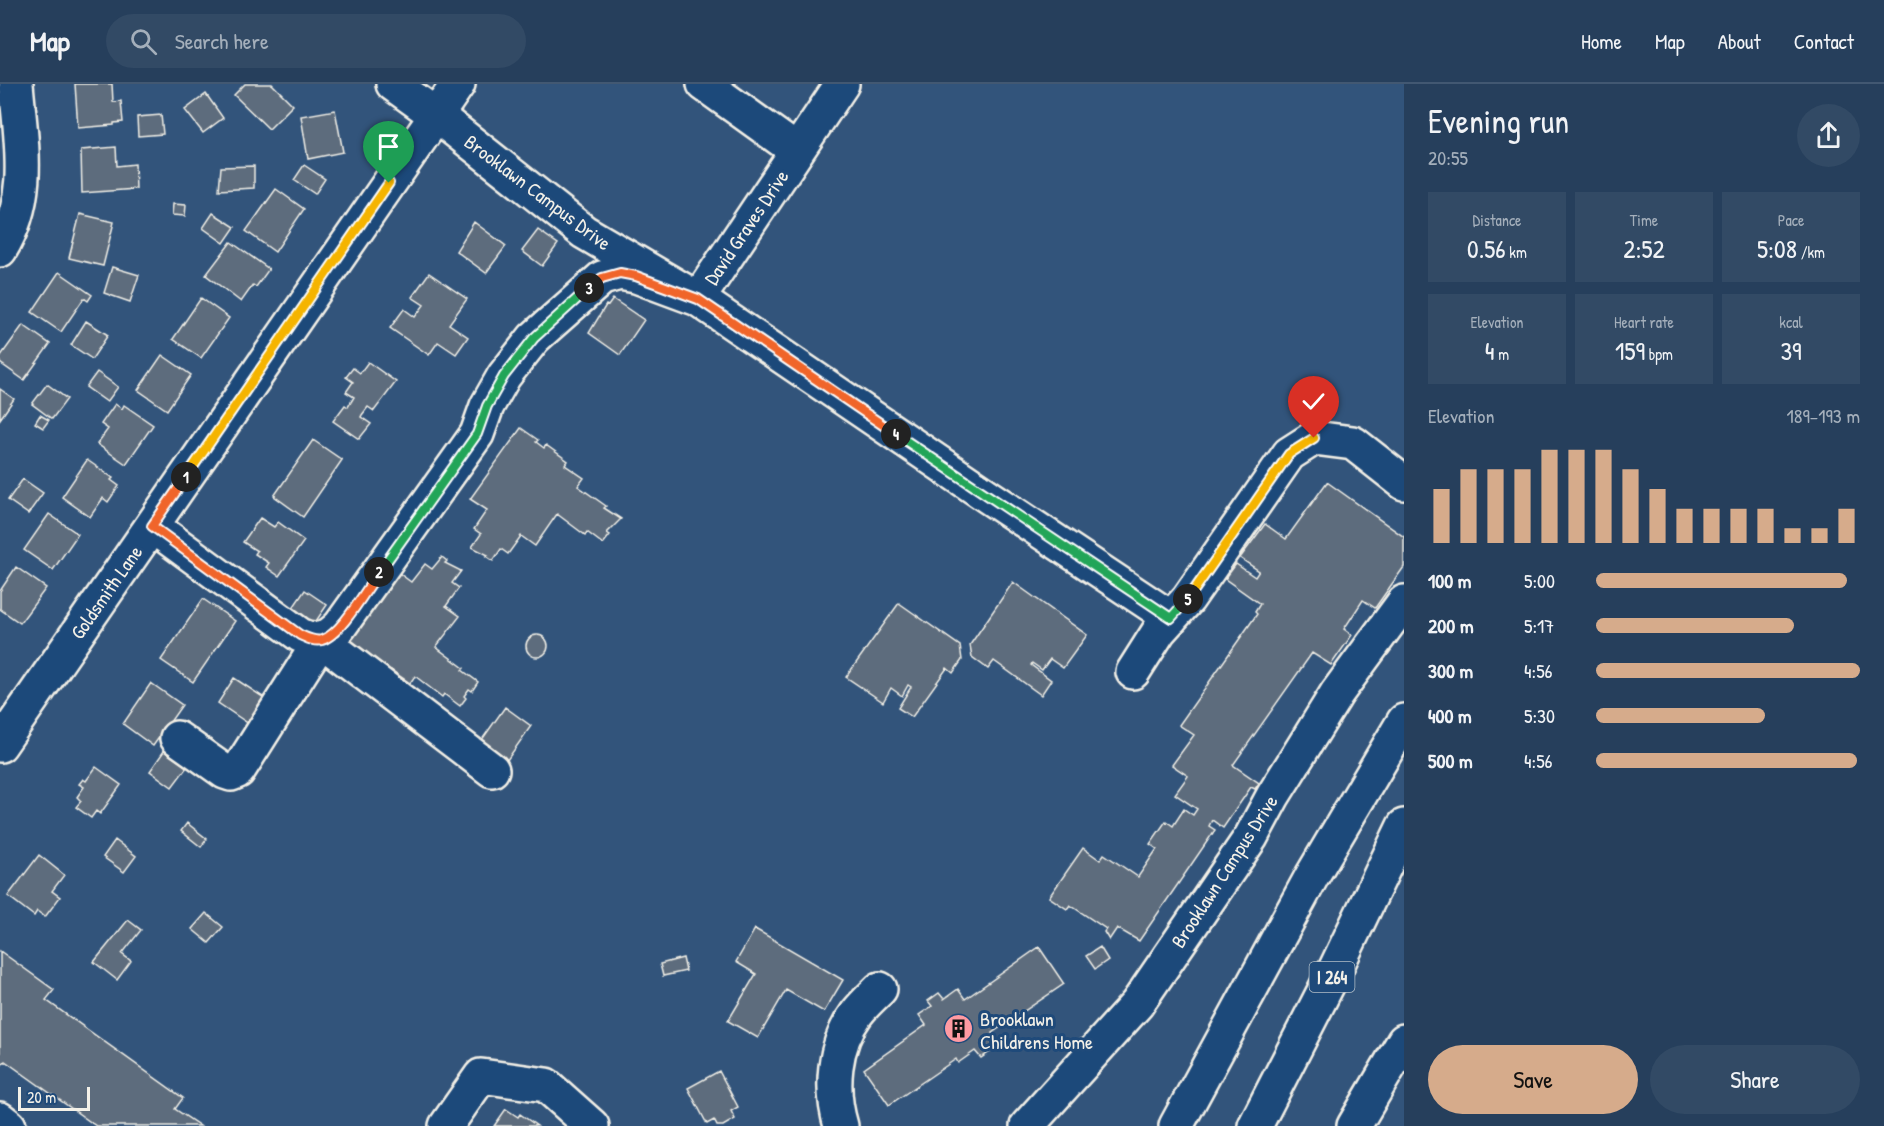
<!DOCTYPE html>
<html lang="en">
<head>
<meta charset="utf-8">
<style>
  :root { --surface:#263f5c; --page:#324a65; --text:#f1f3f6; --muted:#a4afbb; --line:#425872; --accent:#d6ab8b }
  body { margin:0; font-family:"Patrick Hand",sans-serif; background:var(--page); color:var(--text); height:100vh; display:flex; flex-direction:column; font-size:22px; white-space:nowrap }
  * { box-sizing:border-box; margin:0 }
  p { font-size:20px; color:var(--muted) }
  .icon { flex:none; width:33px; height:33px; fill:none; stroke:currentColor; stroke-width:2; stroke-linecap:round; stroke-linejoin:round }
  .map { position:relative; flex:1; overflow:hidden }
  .details { display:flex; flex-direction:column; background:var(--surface); width:480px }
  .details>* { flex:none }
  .scale { position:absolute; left:18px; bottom:15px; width:72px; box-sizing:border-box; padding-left:6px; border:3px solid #f4f1e8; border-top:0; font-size:16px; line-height:21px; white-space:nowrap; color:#f4f1e8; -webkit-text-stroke:4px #1f4a7a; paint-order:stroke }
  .pin { position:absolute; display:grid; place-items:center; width:51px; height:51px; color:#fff; margin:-62px -26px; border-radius:50% 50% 50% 0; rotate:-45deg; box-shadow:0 0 6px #0007 }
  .pin .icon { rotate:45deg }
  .km { position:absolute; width:30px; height:30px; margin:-15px; border-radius:50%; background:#222; color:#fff; font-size:16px; line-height:30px; text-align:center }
  .round { display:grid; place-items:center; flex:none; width:63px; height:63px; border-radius:32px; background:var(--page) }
  .overview { display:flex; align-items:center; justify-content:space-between; height:102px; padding:0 24px }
  h1 { font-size:33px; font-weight:600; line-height:45px }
  .stats { display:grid; grid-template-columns:repeat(3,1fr); gap:9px; height:102px; padding:6px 24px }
  .stats div { display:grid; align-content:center; border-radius:0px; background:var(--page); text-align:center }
  .stats b { font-size:26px; font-weight:600 }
  .stats small { font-size:16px; font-weight:400 }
  .stats p { font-size:16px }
  .chart { height:168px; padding:12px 24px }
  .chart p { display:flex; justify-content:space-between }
  .chart svg { width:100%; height:108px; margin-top:6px; stroke:var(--accent); stroke-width:6 }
  .cta { display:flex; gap:12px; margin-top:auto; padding:12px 24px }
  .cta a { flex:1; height:69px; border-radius:36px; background:var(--accent); color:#111; font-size:24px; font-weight:600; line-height:69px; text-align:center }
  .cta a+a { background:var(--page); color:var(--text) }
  ul { padding:0 24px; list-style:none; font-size:20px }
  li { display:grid; grid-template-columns:96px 72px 1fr; align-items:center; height:45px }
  li i { height:15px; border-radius:8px; background:var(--accent) }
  header { display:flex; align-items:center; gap:36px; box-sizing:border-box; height:84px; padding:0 30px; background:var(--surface); border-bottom:2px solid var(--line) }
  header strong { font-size:28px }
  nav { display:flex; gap:33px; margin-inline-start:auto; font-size:21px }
  .search { width:420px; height:54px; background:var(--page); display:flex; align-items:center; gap:15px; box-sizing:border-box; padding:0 21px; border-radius:33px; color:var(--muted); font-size:22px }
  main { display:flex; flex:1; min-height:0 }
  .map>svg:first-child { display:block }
</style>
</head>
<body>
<header>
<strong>Map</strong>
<div class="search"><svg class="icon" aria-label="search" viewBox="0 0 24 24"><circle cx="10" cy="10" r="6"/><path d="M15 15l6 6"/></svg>Search here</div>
<nav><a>Home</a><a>Map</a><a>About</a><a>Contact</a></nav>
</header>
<main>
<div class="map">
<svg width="1404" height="1042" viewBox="0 0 1404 1042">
  <rect width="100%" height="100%" fill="#32547b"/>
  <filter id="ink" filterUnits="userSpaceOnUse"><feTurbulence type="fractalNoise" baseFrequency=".0167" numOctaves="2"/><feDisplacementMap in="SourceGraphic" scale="12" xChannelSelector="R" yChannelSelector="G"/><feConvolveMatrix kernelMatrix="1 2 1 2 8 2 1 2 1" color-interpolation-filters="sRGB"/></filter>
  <g filter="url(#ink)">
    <path fill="#5d6c7d" stroke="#f4f1e8" stroke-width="1.5" d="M75 0H112L113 18 121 17 123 38 114 39V41L78 44Z
      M245 0H272L293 21 269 45 234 11Z
      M206 10 223 34 203 49 185 26Z
      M335 26 343 68 308 75 301 32Z
      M161 31 163 50 138 52 137 33Z
      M116 63 117 82 135 80 136 105 82 109 81 66Z
      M304 81 325 95 315 110 294 96Z
      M254 82V104L219 106 221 83Z
      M276 105 304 125 275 168 246 147Z
      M173 120 186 121 185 132 172 131Z
      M213 129 235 143 224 159 203 144Z
      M80 130 114 138 103 182 69 174Z
      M474 138 506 162 486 189 456 167Z
      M538 146 558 160 542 182 522 167Z
      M231 158 269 185 256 203 253 201 241 218 206 191Z
      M112 183 139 191 130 218 104 209Z
      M59 188 92 211 88 217 84 214 61 248 32 228Z
      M429 189 467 215 449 240 468 253 456 270 438 258 429 271 390 244 404 225 415 233 424 221 412 213Z
      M201 214 229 234 201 274 173 255Z
      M613 215 644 236 620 271 589 249 606 221 608 222Z
      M86 237 108 251 92 275 71 261Z
      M23 241 50 260 24 296 0 279V273Z
      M162 271 191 291 167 326 138 306Z
      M368 278 396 298 374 327 368 323 362 331 361 333 371 340 359 355 333 337 345 321 348 323 354 313 346 308 353 298 346 293 353 284 360 289Z
      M97 288 118 303 107 318 86 303Z
      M47 300 67 315 52 335 32 320Z
      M0 305 14 315 0 335Z
      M115 320 122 325 124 321 153 341 126 380 97 360 108 345 101 340Z
      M40 331 49 336 43 344 35 339Z
      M521 344 538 356 536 358 544 364 546 361 568 377 565 381 584 394 578 402 606 422 604 424 621 435 607 449 610 451 603 460 587 448 585 451 557 430 535 462 521 452 508 470 501 465 493 477 486 472 488 471 472 463 481 450 474 445 487 426 470 415Z
      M313 356 342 376 303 433 274 412Z
      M87 376 113 394 111 396 119 402 108 418 103 414 90 433 62 413Z
      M23 395 43 409 28 430 8 416Z
      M1327 398 1404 453V483L1375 524 1363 516 1344 545 1352 551 1331 581 1312 569 1233 681 1259 699 1255 705 1251 703 1223 744 1212 736 1209 742 1215 746 1139 857 1117 844 1109 856 1104 848 1106 845 1070 821 1067 825 1049 813 1083 764 1100 776 1104 770 1138 793 1157 765 1150 760 1166 737 1173 742 1184 725 1193 731 1197 725 1175 710 1188 692 1172 681 1194 651 1179 641 1257 530 1255 528 1260 520 1225 495 1236 480 1255 493 1259 487 1240 474 1265 440 1286 455Z
      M49 430 78 450 53 486 24 466Z
      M260 434 274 443 278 438 304 457 279 492 266 483 269 479 255 470 257 467 243 458Z
      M442 473 447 477 445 479 461 487 452 499 459 504 446 522 460 532 436 563 464 584 462 586 478 598 472 607 469 605 464 612 466 614 460 622 444 610 442 613 415 592 410 599 391 586 388 590 366 573 368 570 361 566 359 568 341 554 396 487 411 498 425 480 432 485Z
      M16 483 46 504 20 539 0 525V507Z
      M1013 498 1087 551 1063 584 1050 575 1042 586 1032 579 1031 581 1051 596 1041 611 994 577 988 585 972 573 970 561Z
      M305 506 327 521 312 543 290 528Z
      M203 515 235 537 193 598 161 576Z
      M899 519 960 562 962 576 953 589 947 584 912 633 898 624 911 603 908 601 902 612 891 604 883 618 846 593Z
      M526 562a11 11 0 1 1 22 0a11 11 0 1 1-22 0Z
      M234 594 266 615 249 640 218 619Z
      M151 599 182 621 153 662 123 640Z
      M505 623 531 642 507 676 481 657Z
      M164 667 187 683 172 703 150 687Z
      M96 683 121 701 100 730 96 727 91 734 76 723 81 717 77 713 84 703 79 700 83 695 86 697Z
      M187 739 207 755 201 763 181 747Z
      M115 756 136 772 124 788 103 773Z
      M39 771 64 791 52 807 60 813 45 833 37 827 34 832 8 812Z
      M206 829 223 843 209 859 192 845Z
      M128 836 141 846 122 870 131 877 117 896 94 878Z
      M755 845 843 896 824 928 786 906 758 954 728 937 756 890 736 878Z
      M1039 863 1064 900 992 949 1000 961 981 974 975 967 958 979 956 975 889 1021 864 985 926 941 919 931 932 922 928 917 939 909 944 915 958 905 965 915Z
      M1100 863 1108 876 1095 885 1086 872Z
      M0 867 54 906 46 916 183 1014 175 1025 200 1042H96L5 977 0 983Z
      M683 874 686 887 663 892 660 880Z
      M719 987 738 1023 731 1027 735 1035 723 1042H717L714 1036 707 1040 688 1004Z
      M506 1025 518 1033 520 1030 537 1042H494Z"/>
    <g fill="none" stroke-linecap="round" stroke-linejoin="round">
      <defs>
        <path id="minor" d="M393 0 436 31 584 148 698 215 989 413 1171 534
          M704 0 797 67
          M0 166C33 113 21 59 16 0
          M152 442 300 551C317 559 327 555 340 542L477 350 487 322 504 292 534 254 602 194 620 189 636 192 698 215 842 0
          M1133 588 1159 547 1188 515 1289 370 1314 354 1353 359 1404 399
          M177 654 225 688 231 690 238 687 321 556 492 686
          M0 661 458 0
          M0 1035 9 1042
          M446 1042 481 992 546 1001 592 1042
          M841 1042C830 1005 833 961 857 929 864 920 872 913 880 905
          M1027 1042 1137 920 1251 753 1273 712 1337 609 1404 518"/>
        <path id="highway" d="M1176 1042 1312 792 1404 637
          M1255 1042 1334 888 1404 742
          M1354 1042 1404 957"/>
      </defs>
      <use href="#minor" stroke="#f4f1e8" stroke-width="38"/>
      <use href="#highway" stroke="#f4f1e8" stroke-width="38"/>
      <use href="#minor" stroke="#1f4a7a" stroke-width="33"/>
      <use href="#highway" stroke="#1f4a7a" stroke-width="33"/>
    </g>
  </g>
  <g fill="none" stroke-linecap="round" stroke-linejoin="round" filter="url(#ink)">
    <defs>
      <path id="split-1" d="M186 393 389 99"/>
      <path id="split-2" d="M186 393 152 442 300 551C307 554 314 558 322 556 342 550 366 505 379 488"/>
      <path id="split-3" d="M379 488 477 350 487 322 504 292 534 254 589 204"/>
      <path id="split-4" d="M589 204 602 194 620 189 636 192 698 215 896 350"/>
      <path id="split-5" d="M896 350 1171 534 1188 515"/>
      <path id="split-6" d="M1188 515 1289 370 1314 354"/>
    </defs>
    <use href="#split-1" stroke="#fff" stroke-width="12"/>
    <use href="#split-2" stroke="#fff" stroke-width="12"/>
    <use href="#split-3" stroke="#fff" stroke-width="12"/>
    <use href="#split-4" stroke="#fff" stroke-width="12"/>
    <use href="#split-5" stroke="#fff" stroke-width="12"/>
    <use href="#split-6" stroke="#fff" stroke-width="12"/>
    <use href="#split-1" stroke="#f5b400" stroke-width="8"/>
    <use href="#split-2" stroke="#f0652b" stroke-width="8"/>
    <use href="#split-3" stroke="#22a559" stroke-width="8"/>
    <use href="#split-4" stroke="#f0652b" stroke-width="8"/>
    <use href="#split-5" stroke="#22a559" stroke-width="8"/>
    <use href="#split-6" stroke="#f5b400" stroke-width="8"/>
  </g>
  <defs>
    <symbol id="building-disc" viewBox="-11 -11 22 22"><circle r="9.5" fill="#ff9aa2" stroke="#1f4a7a"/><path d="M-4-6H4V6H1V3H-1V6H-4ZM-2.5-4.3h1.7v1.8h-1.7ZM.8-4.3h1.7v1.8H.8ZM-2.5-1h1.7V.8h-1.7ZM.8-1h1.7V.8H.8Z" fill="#111"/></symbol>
  </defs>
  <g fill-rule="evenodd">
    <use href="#building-disc" x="942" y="928" width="33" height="33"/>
  </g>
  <g text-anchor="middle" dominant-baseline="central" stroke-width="6" stroke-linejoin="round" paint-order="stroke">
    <rect fill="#1f4a7a" stroke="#b4bfc7" stroke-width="1.5" x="1309.5" y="878" width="45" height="30" rx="4.5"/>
    <g font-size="18" font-weight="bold" fill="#f4f1e8">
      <text x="1332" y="893">I 264</text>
    </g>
    <g font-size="20" fill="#f4f1e8" stroke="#1f4a7a">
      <text transform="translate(538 108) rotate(37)">Brooklawn Campus Drive</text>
      <text transform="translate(746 143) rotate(-56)">David Graves Drive</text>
      <text transform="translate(106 508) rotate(-55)">Goldsmith Lane</text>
      <text transform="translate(1224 787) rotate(-57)">Brooklawn Campus Drive</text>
    </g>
    <g font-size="20" fill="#f4f1e8" stroke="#1f4a7a" text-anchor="start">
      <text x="980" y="934">Brooklawn<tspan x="980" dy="23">Childrens Home</tspan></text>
    </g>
  </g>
</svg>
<div class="scale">20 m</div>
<div class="pin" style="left:389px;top:99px;background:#1e9e55"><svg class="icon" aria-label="arrive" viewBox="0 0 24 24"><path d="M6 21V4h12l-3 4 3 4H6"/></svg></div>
<div class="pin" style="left:1314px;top:354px;background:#d93025"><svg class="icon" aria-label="check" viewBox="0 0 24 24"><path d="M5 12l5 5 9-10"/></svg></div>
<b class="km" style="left:186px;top:393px">1</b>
<b class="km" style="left:379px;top:488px">2</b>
<b class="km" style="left:589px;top:204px">3</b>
<b class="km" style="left:896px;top:350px">4</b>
<b class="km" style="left:1188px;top:515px">5</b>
</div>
<section class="details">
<div class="overview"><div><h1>Evening run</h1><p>20:55</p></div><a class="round"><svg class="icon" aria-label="share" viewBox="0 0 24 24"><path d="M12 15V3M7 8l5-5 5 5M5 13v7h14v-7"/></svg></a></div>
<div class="stats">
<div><p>Distance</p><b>0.56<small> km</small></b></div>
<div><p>Time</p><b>2:52</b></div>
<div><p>Pace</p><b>5:08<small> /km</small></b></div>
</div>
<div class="stats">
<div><p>Elevation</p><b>4<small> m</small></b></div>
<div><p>Heart rate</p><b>159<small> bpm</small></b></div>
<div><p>kcal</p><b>39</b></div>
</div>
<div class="chart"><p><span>Elevation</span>189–193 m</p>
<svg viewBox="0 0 160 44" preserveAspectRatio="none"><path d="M5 44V22M15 44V14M25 44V14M35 44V14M45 44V6M55 44V6M65 44V6M75 44V14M85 44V22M95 44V30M105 44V30M115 44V30M125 44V30M135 44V38M145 44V38M155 44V30"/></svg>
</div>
<ul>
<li><b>100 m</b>5:00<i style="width:95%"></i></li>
<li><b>200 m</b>5:17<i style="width:75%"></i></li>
<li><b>300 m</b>4:56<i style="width:100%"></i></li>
<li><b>400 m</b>5:30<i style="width:64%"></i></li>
<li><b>500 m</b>4:56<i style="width:99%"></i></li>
</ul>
<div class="cta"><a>Save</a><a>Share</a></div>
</section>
</main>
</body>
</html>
